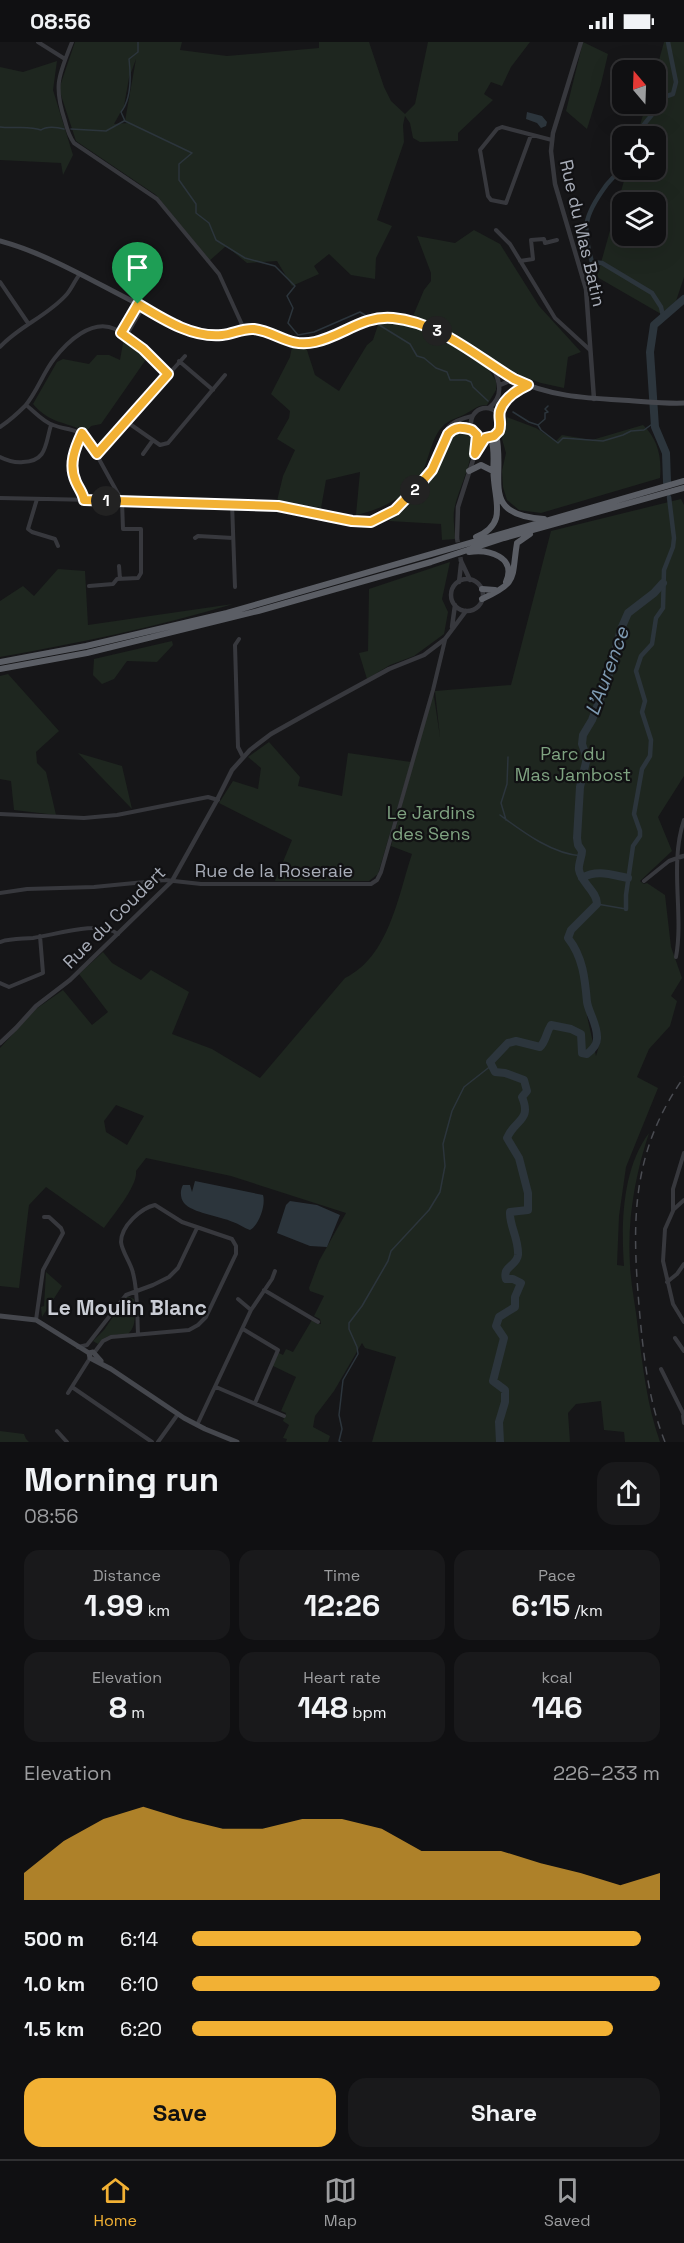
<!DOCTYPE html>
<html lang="en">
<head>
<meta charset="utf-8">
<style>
  :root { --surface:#101012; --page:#19191b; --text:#f1f3f6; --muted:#9c9d9f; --line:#303032; --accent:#f2b134 }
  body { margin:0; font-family:"Space Grotesk",sans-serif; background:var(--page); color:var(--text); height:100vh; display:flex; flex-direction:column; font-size:22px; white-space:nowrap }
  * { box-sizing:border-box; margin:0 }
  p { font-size:20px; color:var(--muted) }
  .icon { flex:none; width:33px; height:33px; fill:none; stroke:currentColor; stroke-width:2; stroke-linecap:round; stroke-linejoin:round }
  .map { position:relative; height:1400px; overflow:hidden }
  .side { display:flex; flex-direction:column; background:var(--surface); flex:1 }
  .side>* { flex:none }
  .needle { width:39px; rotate:341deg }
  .tools { position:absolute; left:612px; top:18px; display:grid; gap:12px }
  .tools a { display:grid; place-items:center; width:54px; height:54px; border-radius:12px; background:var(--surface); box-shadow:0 6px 24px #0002,0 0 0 2px var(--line); font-size:30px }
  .pin { position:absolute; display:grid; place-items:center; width:51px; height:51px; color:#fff; margin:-62px -26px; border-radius:50% 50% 50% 0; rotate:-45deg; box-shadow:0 0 6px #0007 }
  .pin .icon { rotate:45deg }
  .km { position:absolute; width:30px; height:30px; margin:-15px; border-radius:50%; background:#222; color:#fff; font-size:16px; line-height:30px; text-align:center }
  .round { display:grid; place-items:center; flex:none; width:63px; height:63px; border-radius:18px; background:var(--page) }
  .overview { display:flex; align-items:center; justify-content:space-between; height:102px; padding:0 24px }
  h1 { font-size:33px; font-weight:700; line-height:45px }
  .figures { display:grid; grid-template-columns:repeat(3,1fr); gap:9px; height:102px; padding:6px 24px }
  .figures div { display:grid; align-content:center; border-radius:15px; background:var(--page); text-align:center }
  .figures b { font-size:30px; font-weight:700 }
  .figures small { font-size:16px; font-weight:400 }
  .figures p { font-size:16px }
  .chart { height:168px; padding:12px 24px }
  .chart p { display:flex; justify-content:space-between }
  .chart svg { width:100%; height:108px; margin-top:6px; fill:var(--accent); opacity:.7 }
  .button { display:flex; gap:12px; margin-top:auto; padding:12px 24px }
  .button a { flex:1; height:69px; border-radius:18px; background:var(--accent); color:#111; font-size:24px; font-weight:700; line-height:69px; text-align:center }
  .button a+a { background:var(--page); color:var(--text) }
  ul { padding:0 24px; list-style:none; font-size:20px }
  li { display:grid; grid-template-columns:96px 72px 1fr; align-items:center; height:45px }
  li i { height:15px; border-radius:8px; background:var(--accent) }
  .status { display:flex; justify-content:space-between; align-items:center; height:42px; padding:0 30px; background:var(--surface); direction:ltr }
  .status svg { height:16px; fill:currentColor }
  .dock { display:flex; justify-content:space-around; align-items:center; height:84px; border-top:2px solid var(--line); background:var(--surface); font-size:16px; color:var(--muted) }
  .dock a { display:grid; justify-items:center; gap:3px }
  .dock .current { color:var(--accent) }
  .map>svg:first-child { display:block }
</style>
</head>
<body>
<div class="status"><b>08:56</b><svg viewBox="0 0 49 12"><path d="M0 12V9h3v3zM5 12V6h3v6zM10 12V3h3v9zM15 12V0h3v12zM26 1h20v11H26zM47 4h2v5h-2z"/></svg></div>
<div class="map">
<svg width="684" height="1400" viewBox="0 0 684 1400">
  <rect width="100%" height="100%" fill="#161618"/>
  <path fill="#1e261f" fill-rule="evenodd" d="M75 0H182L180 8 227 14 319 6V0H369L384 45 391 59 405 72 415 62 428 0H530L511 25 502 44 491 40 484 52 493 58 458 91V99L420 100 413 96 410 81 405 74 403 83 404 100 377 178 392 184 376 216 375 237 351 233 329 212 314 224 319 232 292 244 277 219 247 221 226 204 207 221 198 204 156 153 76 99 59 47ZM136 17 125 79 128 81 114 82 124 64 129 36Z
    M583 0 608 12 601 42 587 87 566 69Z
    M664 0H684V235L676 259 661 272 597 235 627 128H656V94H637L646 62H656V29ZM656 160V194H622V160Z
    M57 19 53 48 73 113 63 133 61 121 0 118V25L23 30Z
    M474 188 500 202 539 264 581 310 568 315 564 346 541 341 519 333 437 283 413 274 424 248 431 239V231L417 194 455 201Z
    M379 280 401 281 431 291 487 325 496 339V348L487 363C477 363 475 367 467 371 459 376 449 377 442 385 430 398 429 421 419 436 405 456 379 468 356 473L360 430 326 438 321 466 277 459 283 434 295 408 277 397 289 376 290 369 271 352 290 315 292 305H306L315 333 339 349 367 303 373 298Z
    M124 296 147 316 101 382 91 384 86 390C65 379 50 382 33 362L57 320 63 317 89 322 97 313H109L120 318Z
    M507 375 536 386 556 399 562 393 592 398 643 383C658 397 662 416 660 436L541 471 519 468 507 458 503 445 502 429 506 411 502 397Z
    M462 389 468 391C480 407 459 445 455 464 452 474 455 487 455 497L442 498 441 482 389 479C411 462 429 442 441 417 446 408 448 399 453 391Z
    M681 457 684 463V734L658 775 672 809 640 839 644 842 647 841 665 853 671 905 682 936 671 954 677 959 670 984 649 1007 637 1035 658 1046 626 1125 619 1174 617 1223 624 1224C621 1182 622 1127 649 1091 635 1133 627 1179 630 1223 631 1245 636 1266 638 1287 643 1326 647 1363 660 1400H625L624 1390 604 1388 601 1359 576 1362 568 1371 570 1400H372L396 1315 365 1306 362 1301 334 1349 315 1374 313 1385 330 1394 328 1400H286L287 1397 283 1396 289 1383 283 1379 286 1371 281 1369 296 1335 271 1323 277 1310 283 1313 286 1307 293 1310 312 1278 317 1282H321L320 1277 314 1274 324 1254 310 1249 309 1246 319 1219 346 1171 231 1134 146 1116 136 1129C138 1144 113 1173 104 1186L46 1145 29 1163 19 1246 0 1244V1006L36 967 63 948 92 983 108 970 79 932 103 910 112 921 141 938 151 928 189 950 172 992 212 1007 260 1036 345 936C389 915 398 854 412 812L391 804 433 648 440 695 435 649 511 643 551 489ZM594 972 601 997 596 1014 587 974ZM116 1063 144 1074 127 1103 106 1090 104 1079Z
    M450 520 442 557 448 570 444 592 414 614 390 623 367 637 359 611 368 609 369 547Z
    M58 527 85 529 88 583 233 562C157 585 78 601 0 615V559L23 544 34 554Z
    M172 599 173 603 157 620 127 619 114 637 102 642 93 633 94 617Z
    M8 632 59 689 36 710 37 721 46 730 56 773 14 768 11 739 0 737V634Z
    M269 700 300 735 298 744 342 754 348 711 411 720 378 832 369 839H275L292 798 219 761 233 739 258 747 261 726 248 715Z
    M78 711 122 724 132 767Z
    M46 1230 62 1244 42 1275 41 1265 44 1264Z
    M127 1254 134 1257C134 1269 138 1283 128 1292 115 1293 108 1291 98 1302L93 1299 104 1288Z
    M0 1389 24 1392 26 1397 29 1400H0Z"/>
  <path fill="#2c353c" d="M527 70 542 74 547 80 546 84 541 86 537 81 526 77Z
    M195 1139 263 1153C266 1163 259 1183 250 1188 244 1186 239 1182 233 1180 220 1174 192 1171 184 1161 180 1156 180 1148 183 1143H190L192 1150Z
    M290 1159 317 1163 340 1173 327 1205 310 1204 277 1191 286 1163Z"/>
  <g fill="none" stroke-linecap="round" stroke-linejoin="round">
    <path stroke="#2c353c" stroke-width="1.5" d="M138 0V10L129 17C131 34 132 56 121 70L125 79 192 111 179 122V138L196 162V171L209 181 216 198 245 216 275 224 295 244 287 254 293 266 288 281 298 293 314 290 360 270 365 273
      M0 85C14 87 28 83 41 88 46 84 57 85 64 87
      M71 87 106 89 124 79
      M376 281 410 302 417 314 424 316 436 326 447 330 450 338H466L471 340 473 345 488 359
      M513 370 529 380 538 383 541 388 558 401 563 396 603 399 623 393 631 389 644 388 655 380
      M538 383 545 377V371L548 370 545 367 548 364
      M500 773C523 790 552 812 582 814
      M506 778 501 761 507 742 508 715
      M597 862 626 867
      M341 1400 339 1399 342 1387 339 1373 343 1338 358 1312 357 1305 349 1287V1281L362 1264 388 1219 391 1209 429 1168 440 1150 445 1124 443 1102 452 1069 464 1045 492 1023"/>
    <path stroke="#2c353c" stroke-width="4.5" d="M629 94 632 89 642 85 667 54 673 52 676 40 668 0
      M622 104C615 112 621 121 616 131 614 136 608 140 605 145 584 174 582 186 592 220L602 221 652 251 661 265 663 274
      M626 867V853L633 804 640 794V789L634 772 642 727 650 714 651 698 642 670 645 659 636 629 641 614 652 602 656 576 663 566 664 528 673 505 674 496 669 455"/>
    <path stroke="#2c353c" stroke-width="8" d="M667 440 666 411 655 385 650 310 654 283 684 257
      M582 836C597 827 612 833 628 836
      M500 1400 499 1380 505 1360V1348L493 1339 504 1296 496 1284 499 1275 515 1265V1255L521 1241 513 1237H506C502 1224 517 1224 518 1213 519 1197 509 1183 510 1170L528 1168V1151L519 1116 507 1096C515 1077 532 1079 522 1055L527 1049 524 1038 505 1031 495 1030 490 1020 508 1001 516 999 540 1005C546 999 546 991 551 983L571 987 581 992 582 1011 587 1012C592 1008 597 1003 597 997 598 983 589 972 587 960 585 937 583 915 568 896L571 888 597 862C597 849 581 841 579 828 578 823 582 814 582 809L578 803 577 796 580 745 587 716 582 702 583 693 592 678 608 636 621 587 628 571 654 551 663 541"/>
    <path stroke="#333438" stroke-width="4.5" stroke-dasharray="4.5 2" stroke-linecap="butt" d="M457 496 461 519"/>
    <path stroke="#37383d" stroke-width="4" d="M38 0 65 17
      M72 0C59 33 53 43 65 79 67 87 69 94 74 101L157 157 219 232 244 287
      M531 93 506 161 491 158 488 154 480 108 497 87 502 85 552 98
      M496 188 510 202 555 276 590 308
      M520 219 533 217 531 198 544 197 545 201 557 198
      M0 240 28 281
      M121 291 138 262
      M126 294 143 265
      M0 305C19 284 48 274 67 252 72 246 75 238 80 232
      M179 319 213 348
      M26 363C34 369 43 380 53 383 66 388 77 386 88 397L122 459 123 487H141V531L138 536 117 537 113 542 89 544
      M127 380 160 403 168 401 225 333
      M0 385C9 379 17 372 25 364 37 350 43 331 54 317 67 300 92 276 115 287 135 296 152 316 168 332
      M82 391 72 419 75 439 84 458
      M97 412 185 314
      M143 412 153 398
      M0 415C8 419 14 421 23 420 47 419 45 403 51 383
      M424 435C428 427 432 420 435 413 446 390 442 381 472 374
      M0 456 235 461 278 464 352 479 371 480 395 468 421 441 432 428 448 392C455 384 462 385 472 388
      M37 457 28 487 32 490 55 497 58 504
      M232 461 235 545
      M195 496 198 494 233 496
      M119 524 120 537
      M239 597 235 603 238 705 243 715
      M0 772 84 776 117 773 208 755 218 758
      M644 839 669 819 680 815
      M0 851 27 847 94 845 165 838 201 842H371L377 838 381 830 433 648 445 598
      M0 900C11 896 21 897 33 896 55 893 99 878 118 892
      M676 915C684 872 669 823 684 778
      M0 941 9 945 43 931 40 894
      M684 1111 673 1147V1169L665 1187 663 1219 673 1262 684 1280
      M673 1168 684 1158
      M667 1240 677 1232 684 1222
      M264 1248 318 1280
      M251 1268 272 1237 275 1229
      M36 1278 43 1228 63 1191 61 1186 49 1175H44
      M243 1287 278 1308 255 1361
      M675 1296 684 1309
      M78 1305 87 1303 91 1298 126 1253 153 1243 169 1235 178 1226 197 1186
      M94 1311 103 1299 111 1295 189 1288 198 1283 206 1275 236 1212V1204L232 1197 182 1180 155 1163C141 1166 121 1184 121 1200 122 1210 131 1221 133 1231 138 1250 137 1272 138 1292
      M661 1327 684 1373
      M72 1345 152 1400
      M216 1345 284 1374
      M68 1351 90 1316
      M683 1374 684 1381
      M197 1383 251 1268 238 1257
      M57 1389 67 1400
      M158 1400 178 1372"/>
    <path stroke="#37383d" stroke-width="4.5" d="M581 0 553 91 551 109 555 142 586 247 594 357
      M500 343 514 337 515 349
      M471 381a15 15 0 1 1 30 0a15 15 0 1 1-30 0Z
      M489 366C504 354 500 340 493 325
      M500 375C502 359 514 349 528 343
      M476 410 485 396
      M457 496 458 465 475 412 477 393
      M461 519 470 538
      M451 553a16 16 0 1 1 32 0a16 16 0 1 1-32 0Z
      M459 540 461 522
      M452 585 455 563
      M680 815 684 814
      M0 1001 16 986 36 964 70 938 172 839 216 760 232 728 250 708 271 692 312 669 389 627 424 613 445 597 466 569"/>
    <path stroke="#45474d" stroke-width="5" d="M0 199C48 212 92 239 136 261 159 273 180 289 206 293 222 295 236 287 251 287 273 287 286 305 312 301 327 298 340 289 354 283 373 274 395 275 416 281 452 292 480 320 514 337 548 354 584 356 620 358 641 359 663 362 684 361
      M0 1274 36 1278 89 1311 93 1310 101 1319
      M89 1311 90 1316 111 1327 184 1376 205 1387 237 1400"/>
    <path stroke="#5b5e65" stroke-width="6" d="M496 392C506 436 478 473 544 477
      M469 429 481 423 493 429
      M476 495C506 483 496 462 494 438 492 423 496 411 491 396
      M469 510C489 507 517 515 506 540
      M482 547 495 548
      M482 557C519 540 511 537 517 501L530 492
      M0 620 86 604 227 571 684 439
      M0 627 87 611 258 569 431 520 504 496 684 446"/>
    <path stroke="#4a4c52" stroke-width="1.5" stroke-dasharray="8 6" stroke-linecap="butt" d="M665 1400C649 1360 644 1318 640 1275 632 1184 629 1113 684 1035"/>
  </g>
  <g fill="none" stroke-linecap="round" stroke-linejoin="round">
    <defs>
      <path id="route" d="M138 262C163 277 192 296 222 293 233 292 243 286 254 287 277 290 289 306 315 300 343 294 363 273 393 276 438 280 477 315 514 337L528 343C517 348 504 356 500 369 498 376 502 381 499 389L494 394 485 396 475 412 477 393 472 388C462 385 455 384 448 392L432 428 421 441 395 468 371 480 352 479 278 464 84 458C83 451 79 447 76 440 68 423 75 406 82 391L97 412 168 332 143 307 121 291Z"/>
    </defs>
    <use href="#route" stroke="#fff" stroke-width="12"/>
    <use href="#route" stroke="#f2b134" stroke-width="8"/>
  </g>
  <g text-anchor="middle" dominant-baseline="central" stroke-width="4.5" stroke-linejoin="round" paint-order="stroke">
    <g font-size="18" fill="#a8adb8" stroke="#111113">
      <text transform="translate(583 191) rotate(77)">Rue du Mas Batin</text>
      <text x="274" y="828">Rue de la Roseraie</text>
      <text transform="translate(114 875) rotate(-45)">Rue du Coudert</text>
    </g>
    <g font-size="18" fill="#7fa381" stroke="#111113">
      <text x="573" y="711">Parc du<tspan x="573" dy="21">Mas Jambost</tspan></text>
      <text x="431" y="770">Le Jardins<tspan x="431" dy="21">des Sens</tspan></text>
    </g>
    <g font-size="20" font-style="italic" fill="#7f9bb3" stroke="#111113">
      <text transform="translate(607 629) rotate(-70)">L'Aurence</text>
    </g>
    <g font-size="21" font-weight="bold" fill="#c9ccd4" stroke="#111113">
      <text x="127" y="1265">Le Moulin Blanc</text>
    </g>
  </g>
</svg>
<div class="tools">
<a><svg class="needle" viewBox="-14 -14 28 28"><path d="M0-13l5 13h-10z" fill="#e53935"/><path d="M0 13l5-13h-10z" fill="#9c9d9f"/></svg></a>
<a><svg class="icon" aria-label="locate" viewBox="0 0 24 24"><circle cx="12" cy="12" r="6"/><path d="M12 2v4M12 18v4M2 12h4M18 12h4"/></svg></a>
<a><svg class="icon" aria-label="layers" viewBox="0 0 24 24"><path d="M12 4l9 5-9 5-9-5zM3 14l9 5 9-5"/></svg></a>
</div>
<div class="pin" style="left:138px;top:262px;background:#1e9e55"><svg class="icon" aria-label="arrive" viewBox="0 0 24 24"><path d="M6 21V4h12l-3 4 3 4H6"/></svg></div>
<b class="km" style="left:106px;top:459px">1</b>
<b class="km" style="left:415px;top:448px">2</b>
<b class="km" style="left:437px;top:289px">3</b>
</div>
<section class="side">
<div class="overview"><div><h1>Morning run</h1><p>08:56</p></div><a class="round"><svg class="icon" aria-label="share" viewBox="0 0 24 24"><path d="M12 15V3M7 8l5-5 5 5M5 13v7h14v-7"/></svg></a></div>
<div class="figures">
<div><p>Distance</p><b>1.99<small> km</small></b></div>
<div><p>Time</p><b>12:26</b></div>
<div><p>Pace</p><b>6:15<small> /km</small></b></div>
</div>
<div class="figures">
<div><p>Elevation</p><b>8<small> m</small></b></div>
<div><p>Heart rate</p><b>148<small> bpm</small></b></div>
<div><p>kcal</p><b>146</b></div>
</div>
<div class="chart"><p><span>Elevation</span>226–233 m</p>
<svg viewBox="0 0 160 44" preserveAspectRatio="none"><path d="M0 44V33L10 20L20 11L30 6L40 11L50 15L60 15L70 11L80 11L90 15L100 24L110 24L120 24L130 29L140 33L150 38L160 33V44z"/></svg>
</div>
<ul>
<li><b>500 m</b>6:14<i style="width:96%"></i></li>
<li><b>1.0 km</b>6:10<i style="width:100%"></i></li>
<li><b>1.5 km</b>6:20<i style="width:90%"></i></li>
</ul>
<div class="button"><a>Save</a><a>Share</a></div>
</section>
<nav class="dock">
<a class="current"><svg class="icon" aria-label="home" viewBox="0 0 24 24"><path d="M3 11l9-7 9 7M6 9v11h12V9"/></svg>Home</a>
<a><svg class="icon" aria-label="map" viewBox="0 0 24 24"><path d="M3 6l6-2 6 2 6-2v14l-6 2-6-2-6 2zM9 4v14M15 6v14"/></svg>Map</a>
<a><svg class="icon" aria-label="saved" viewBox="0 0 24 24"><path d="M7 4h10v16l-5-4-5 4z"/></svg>Saved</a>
</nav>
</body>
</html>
